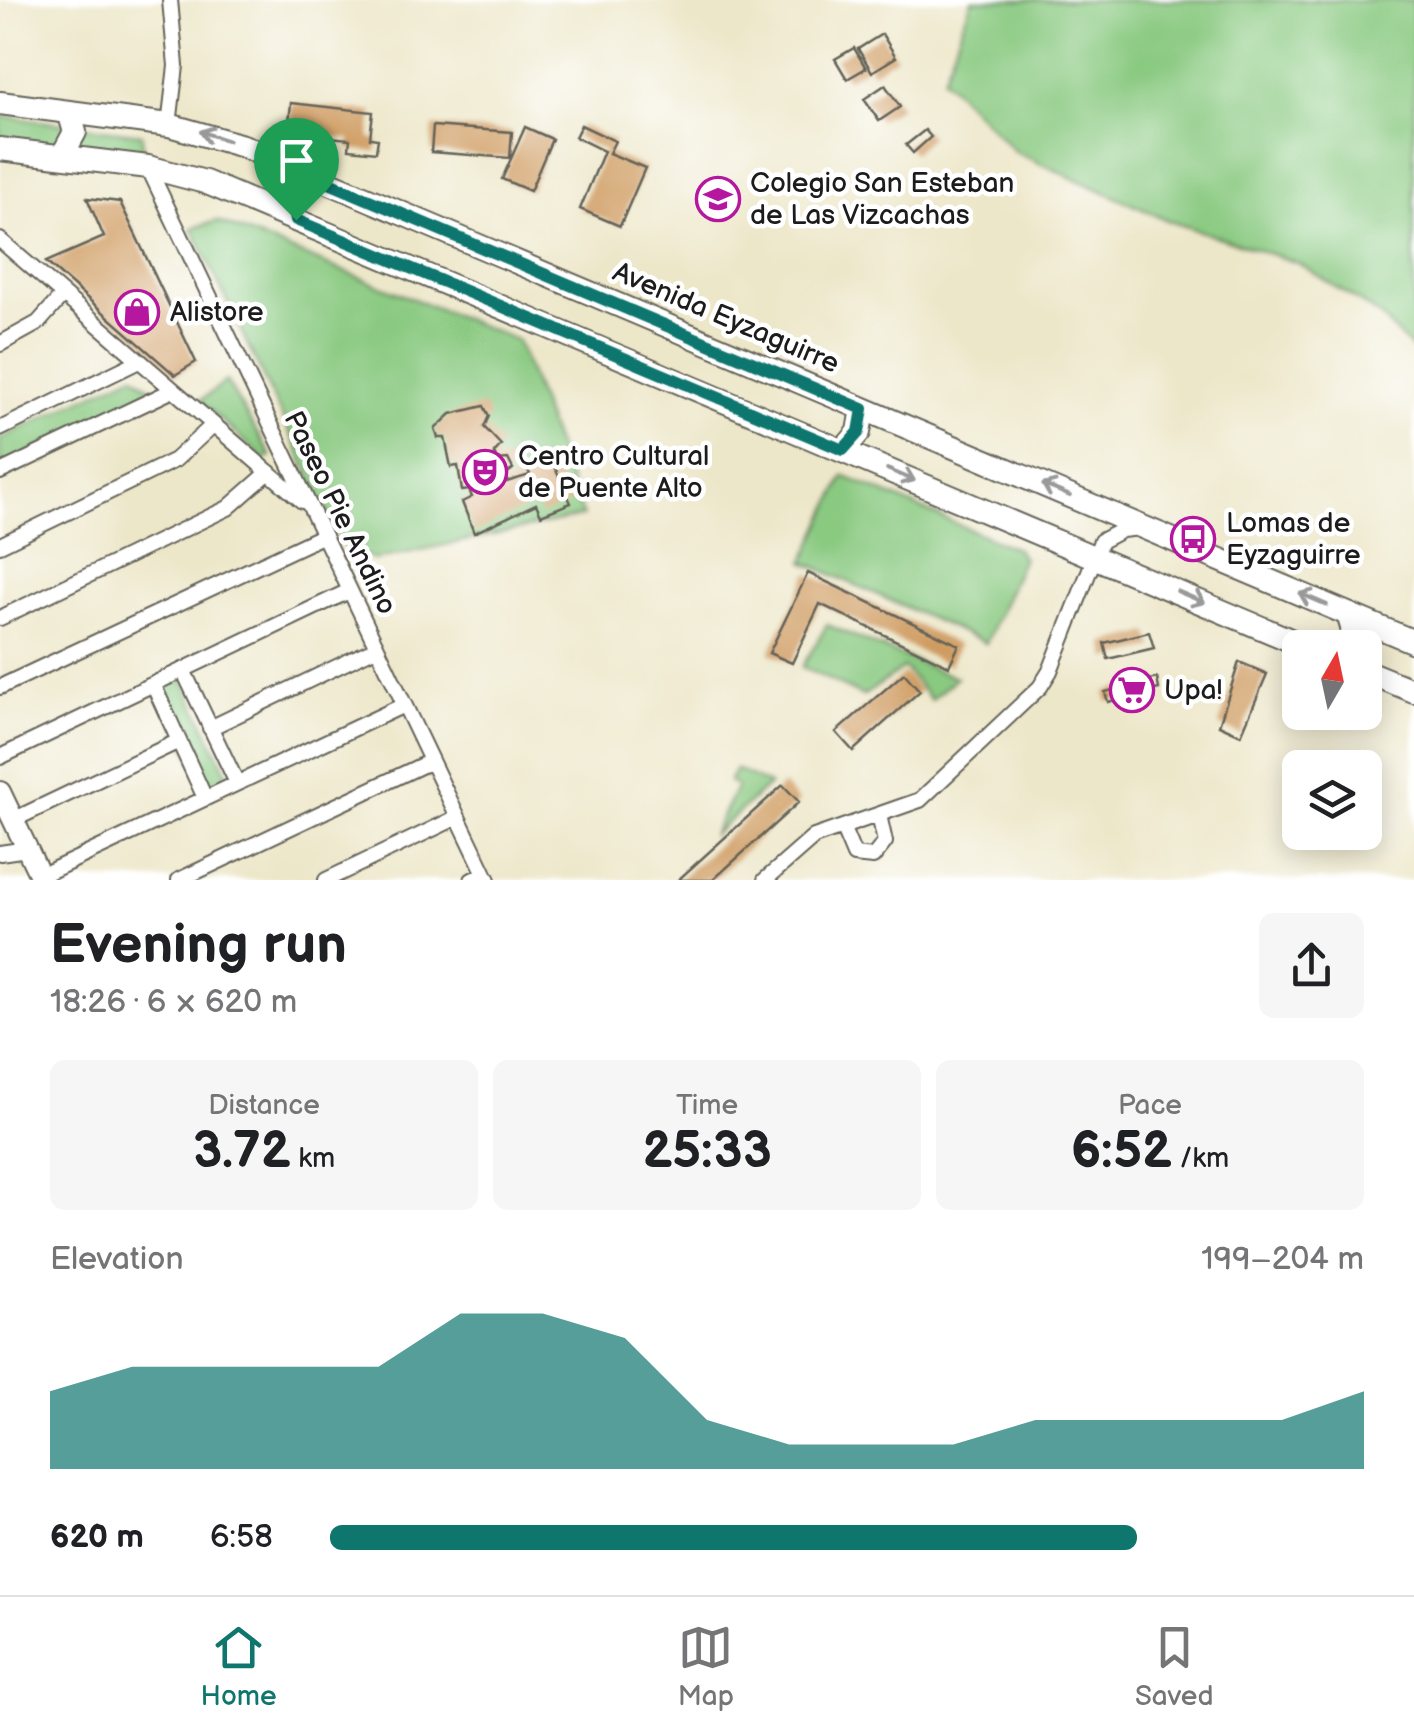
<!DOCTYPE html>
<html lang="en">
<head>
<meta charset="utf-8">
<style>
  :root { --surface:#fff; --page:#f6f6f6; --text:#202124; --muted:#757577; --line:#e0e0e0; --accent:#0f766e }
  body { margin:0; font-family:"Balsamiq Sans",sans-serif; background:var(--page); color:var(--text); height:100vh; display:flex; flex-direction:column; font-size:38px; white-space:nowrap }
  * { box-sizing:border-box; margin:0 }
  p { font-size:32px; color:var(--muted) }
  .icon { flex:none; width:55px; height:55px; fill:none; stroke:currentColor; stroke-width:2; stroke-linecap:round; stroke-linejoin:round }
  .map { position:relative; height:880px; overflow:hidden }
  .side { display:flex; flex-direction:column; background:var(--surface); flex:1 }
  .side>* { flex:none }
  .needle { width:65px; rotate:9deg }
  .buttons { position:absolute; left:1282px; top:630px; display:grid; gap:20px }
  .buttons a { display:grid; place-items:center; width:100px; height:100px; border-radius:15px; background:var(--surface); box-shadow:0 5px 25px #0003; font-size:50px }
  .pin { position:absolute; display:grid; place-items:center; width:85px; height:85px; color:#fff; margin:-102px -42px; border-radius:50% 50% 50% 0; rotate:-45deg; box-shadow:0 0 10px #0007 }
  .pin .icon { rotate:45deg }
  .round { display:grid; place-items:center; flex:none; width:105px; height:105px; border-radius:15px; background:var(--page) }
  .head { display:flex; align-items:center; justify-content:space-between; height:170px; padding:0 50px }
  h1 { font-size:55px; font-weight:700; line-height:75px }
  .stats { display:grid; grid-template-columns:repeat(3,1fr); gap:15px; height:170px; padding:10px 50px }
  .stats div { display:grid; align-content:center; border-radius:15px; background:var(--page); text-align:center }
  .stats b { font-size:50px; font-weight:700 }
  .stats small { font-size:28px; font-weight:400 }
  .stats p { font-size:28px }
  .chart { height:280px; padding:20px 50px }
  .chart p { display:flex; justify-content:space-between }
  .chart svg { width:100%; height:180px; margin-top:10px; fill:var(--accent); opacity:.7 }
  ul { padding:0 50px; list-style:none; font-size:32px }
  li { display:grid; grid-template-columns:160px 120px 1fr; align-items:center; height:75px }
  li i { height:25px; border-radius:12px; background:var(--accent) }
  .tab-bar { display:flex; justify-content:space-around; align-items:center; height:140px; border-top:2px solid var(--line); background:var(--surface); font-size:28px; color:var(--muted) }
  .tab-bar a { display:grid; justify-items:center; gap:5px }
  .tab-bar .active { color:var(--accent) }
  .map>svg:first-child { display:block }
</style>
</head>
<body>
<div class="map">
<svg width="1414" height="880" viewBox="0 0 1414 880">
  <rect width="100%" height="100%" fill="#fff"/>
  <filter id="ink" filterUnits="userSpaceOnUse"><feTurbulence type="fractalNoise" baseFrequency=".01" numOctaves="2"/><feDisplacementMap in="SourceGraphic" scale="20" xChannelSelector="R" yChannelSelector="G"/><feConvolveMatrix kernelMatrix="1 2 1 2 8 2 1 2 1" color-interpolation-filters="sRGB"/></filter>
  <filter id="wash" filterUnits="userSpaceOnUse"><feTurbulence type="fractalNoise" baseFrequency=".0048" numOctaves="4" result="noise"/><feDisplacementMap in="SourceGraphic" scale="40" xChannelSelector="R" yChannelSelector="G"/><feGaussianBlur stdDeviation="2.25" result="paint"/><feColorMatrix in="noise" values="0 0 0 0 0 0 0 0 0 0 0 0 0 0 0 0 0 1.4 0 .05"/><feComposite in="paint" operator="in"/></filter>
  <g filter="url(#wash)">
    <rect width="100%" height="100%" fill="#ede7c9"/>
    <path fill="#89c980" stroke="#52724e" stroke-width="2.5" d="M972 0H1414V351L1378 314 1298 263 1169 221 1015 152 943 78Z
      M0 116 142 134 143 151 126 156 0 141Z
      M217 221 517 340 583 516 374 560 344 547 192 228Z
      M134 374 154 391 0 467V439Z
      M226 381 271 456 265 460 200 401Z
      M844 476 1016 549 1023 558 986 643 804 562Z
      M827 625 956 678 931 700 904 668 863 696 802 667Z
      M181 675 231 782 207 792 158 686Z
      M736 769 769 785 712 836 737 786 729 782Z"/>
    <g id="blocks">
      <path fill="#cf9b61" d="M882 34 896 57 872 72 858 49Z
        M854 48 866 68 847 79 835 59Z
        M885 85 900 107 879 121 864 99Z
        M291 103 373 112 370 138 378 139 376 152 349 149 350 139 288 133Z
        M581 125 615 141 609 153 645 168 620 226 580 209 604 151 575 137Z
        M433 126 512 132 510 158 431 152Z
        M525 127 552 139 530 191 502 179Z
        M925 130 931 137 913 153 906 145Z
        M87 198 120 202 196 362 175 375 46 262 104 237Z
        M484 406 489 416 484 427 501 445 494 453 497 460 508 459 513 469 505 475 507 482 530 475 527 467 550 457 571 503 541 515 536 504 474 533 462 502 472 497 469 490 462 491 458 466 451 467 445 438H438L435 429 451 414Z
        M808 573 959 645 949 666 820 604 792 663 769 653Z
        M1149 632 1154 648 1108 659 1104 643Z
        M1239 662 1267 674 1241 735 1219 725Z
        M904 673 920 691 853 751 836 732Z
        M1157 678 1159 689 1108 702 1105 692Z
        M783 785 799 802 713 880H678Z"/>
    </g>
  </g>
  <g filter="url(#ink)">
    <use href="#blocks" fill-opacity="0" stroke="#656359" stroke-width="2.5"/>
    <g fill="none" stroke-linecap="round" stroke-linejoin="round">
      <defs>
        <path id="street" d="M169 125 176 66 170 0
          M148 167 488 880
          M0 240 302 501
          M0 344 38 323 63 295
          M0 429 139 361
          M0 472 173 390
          M0 545 175 460 213 425
          M0 618 228 508 269 472
          M183 670 237 783
          M153 684 205 798
          M0 687 322 536
          M210 728 376 648
          M0 757 349 591
          M13 820 179 741
          M843 829 854 855 873 857 885 842 879 815
          M0 853 27 849
          M40 876 404 705
          M179 880 431 761
          M326 880 458 817
          M472 880 485 874
          M765 880 814 837 920 800 1040 687 1050 671 1101 541 1122 530 1140 528"/>
        <path id="secondary" d="M0 792 42 880"/>
        <path id="primary" d="M0 103 169 125 243 146 1414 642
          M0 149 148 167 205 182 1309 648
          M62 156 75 132 69 112
          M295 220C291 199 301 185 322 180
          M843 451 859 432 863 409
          M1346 648 1353 631 1348 614
          M1365 671 1414 691"/>
      </defs>
      <use href="#street" stroke="#656359" stroke-width="18"/>
      <use href="#secondary" stroke="#656359" stroke-width="24"/>
      <use href="#primary" stroke="#656359" stroke-width="26"/>
      <use href="#street" stroke="#fff" stroke-width="14"/>
      <use href="#secondary" stroke="#fff" stroke-width="20"/>
      <use href="#primary" stroke="#fff" stroke-width="22"/>
    </g>
    <defs><path id="oneway-shaft" d="M-6 0H5M1.5-3L5.5 0L1.5 3" fill="none" stroke-width="1.6" stroke-linecap="round" stroke-linejoin="round" transform="scale(2.5)"/></defs>
    <g stroke="#999">
      <use href="#oneway-shaft" transform="translate(214 136) rotate(-162)"/>
      <use href="#oneway-shaft" transform="translate(901 475) rotate(23)"/>
      <use href="#oneway-shaft" transform="translate(1056 490) rotate(-157)"/>
      <use href="#oneway-shaft" transform="translate(1191 597) rotate(23)"/>
      <use href="#oneway-shaft" transform="translate(1313 599) rotate(-157)"/>
    </g>
  </g>
  <g fill="none" stroke-linecap="round" stroke-linejoin="round" filter="url(#ink)">
    <defs>
      <path id="route" d="M322 180 863 409 859 432 843 450 296 220C291 199 301 185 322 180Z"/>
    </defs>
    <use href="#route" stroke="#fff" stroke-width="20"/>
    <use href="#route" stroke="#0f766e" stroke-width="12"/>
  </g>
  <defs>
    <symbol id="school-ring" viewBox="-11 -11 22 22"><circle r="9.5" fill="#fff" stroke="#b5179e" stroke-width="1.5"/><path d="M0-5L7-2L0 1L-7-2ZM-4 1L0 2.5L4 1V4Q0 6-4 4Z" fill="#b5179e"/></symbol>
    <symbol id="shop-ring" viewBox="-11 -11 22 22"><circle r="9.5" fill="#fff" stroke="#b5179e" stroke-width="1.5"/><path d="M-5-2.5h2.3a2.7 3.5 0 0 1 5.4 0H5L5.5 6h-11ZM-1.5-2.5h3a1.5 2.3 0 0 0-3 0Z" fill="#b5179e"/></symbol>
    <symbol id="theatre-ring" viewBox="-11 -11 22 22"><circle r="9.5" fill="#fff" stroke="#b5179e" stroke-width="1.5"/><path d="M-5-5.5Q0-4 5-5.5V0Q5 5 0 6Q-5 5-5 0ZM-3.3-2.5H-1v1.5H-3.3ZM1-2.5H3.3v1.5H1ZM-2.8 1Q0 5.5 2.8 1Z" fill="#b5179e"/></symbol>
    <symbol id="bus-ring" viewBox="-11 -11 22 22"><circle r="9.5" fill="#fff" stroke="#b5179e" stroke-width="1.5"/><path d="M-5-6H5V4H4V6H2V4H-2V6H-4V4H-5ZM-3.5-4V0h7V-4ZM-3.5 1.2v1.5H-2V1.2ZM2 1.2v1.5H3.5V1.2Z" fill="#b5179e"/></symbol>
    <symbol id="supermarket-ring" viewBox="-11 -11 22 22"><circle r="9.5" fill="#fff" stroke="#b5179e" stroke-width="1.5"/><path d="M-6-5.5h2.5l.6 2H6L4.5 2H-2.5L-4.4-4H-6ZM-1.5 3.2a1.3 1.3 0 1 0 .1 0ZM3 3.2a1.3 1.3 0 1 0 .1 0Z" fill="#b5179e"/></symbol>
  </defs>
  <g fill-rule="evenodd">
    <use href="#school-ring" x="693" y="174" width="50" height="50"/>
    <use href="#shop-ring" x="112" y="287" width="50" height="50"/>
    <use href="#theatre-ring" x="460" y="447" width="50" height="50"/>
    <use href="#bus-ring" x="1168" y="514" width="50" height="50"/>
    <use href="#supermarket-ring" x="1107" y="665" width="50" height="50"/>
  </g>
  <g text-anchor="middle" dominant-baseline="central" stroke-width="9" stroke-linejoin="round" paint-order="stroke">
    <g font-size="28" fill="#1c1c1c" stroke="#fff" text-anchor="start">
      <text x="750" y="183">Colegio San Esteban<tspan x="750" dy="32">de Las Vizcachas</tspan></text>
      <text x="170" y="312">Alistore</text>
      <text x="518" y="456">Centro Cultural<tspan x="518" dy="32">de Puente Alto</tspan></text>
      <text x="1226" y="523">Lomas de<tspan x="1226" dy="32">Eyzaguirre</tspan></text>
      <text x="1164" y="690">Upa!</text>
    </g>
    <g font-size="28" fill="#1c1c1c" stroke="#fff">
      <text transform="translate(726 318) rotate(23)">Avenida Eyzaguirre</text>
      <text transform="translate(340 513) rotate(64)">Paseo Pie Andino</text>
    </g>
  </g>
</svg>
<div class="buttons">
<a><svg class="needle" viewBox="-14 -14 28 28"><path d="M0-13l5 13h-10z" fill="#e53935"/><path d="M0 13l5-13h-10z" fill="#757577"/></svg></a>
<a><svg class="icon" aria-label="layers" viewBox="0 0 24 24"><path d="M12 4l9 5-9 5-9-5zM3 14l9 5 9-5"/></svg></a>
</div>
<div class="pin" style="left:296px;top:220px;background:#1e9e55"><svg class="icon" aria-label="arrive" viewBox="0 0 24 24"><path d="M6 21V4h12l-3 4 3 4H6"/></svg></div>
</div>
<section class="side">
<div class="head"><div><h1>Evening run</h1><p>18:26 · 6 × 620 m</p></div><a class="round"><svg class="icon" aria-label="share" viewBox="0 0 24 24"><path d="M12 15V3M7 8l5-5 5 5M5 13v7h14v-7"/></svg></a></div>
<div class="stats">
<div><p>Distance</p><b>3.72<small> km</small></b></div>
<div><p>Time</p><b>25:33</b></div>
<div><p>Pace</p><b>6:52<small> /km</small></b></div>
</div>
<div class="chart"><p><span>Elevation</span>199–204 m</p>
<svg viewBox="0 0 160 44" preserveAspectRatio="none"><path d="M0 44V25L10 19L20 19L30 19L40 19L50 6L60 6L70 12L80 32L90 38L100 38L110 38L120 32L130 32L140 32L150 32L160 25V44z"/></svg>
</div>
<ul>
<li><b>620 m</b>6:58<i style="width:78%"></i></li>
</ul>
</section>
<nav class="tab-bar">
<a class="active"><svg class="icon" aria-label="home" viewBox="0 0 24 24"><path d="M3 11l9-7 9 7M6 9v11h12V9"/></svg>Home</a>
<a><svg class="icon" aria-label="map" viewBox="0 0 24 24"><path d="M3 6l6-2 6 2 6-2v14l-6 2-6-2-6 2zM9 4v14M15 6v14"/></svg>Map</a>
<a><svg class="icon" aria-label="saved" viewBox="0 0 24 24"><path d="M7 4h10v16l-5-4-5 4z"/></svg>Saved</a>
</nav>
</body>
</html>
